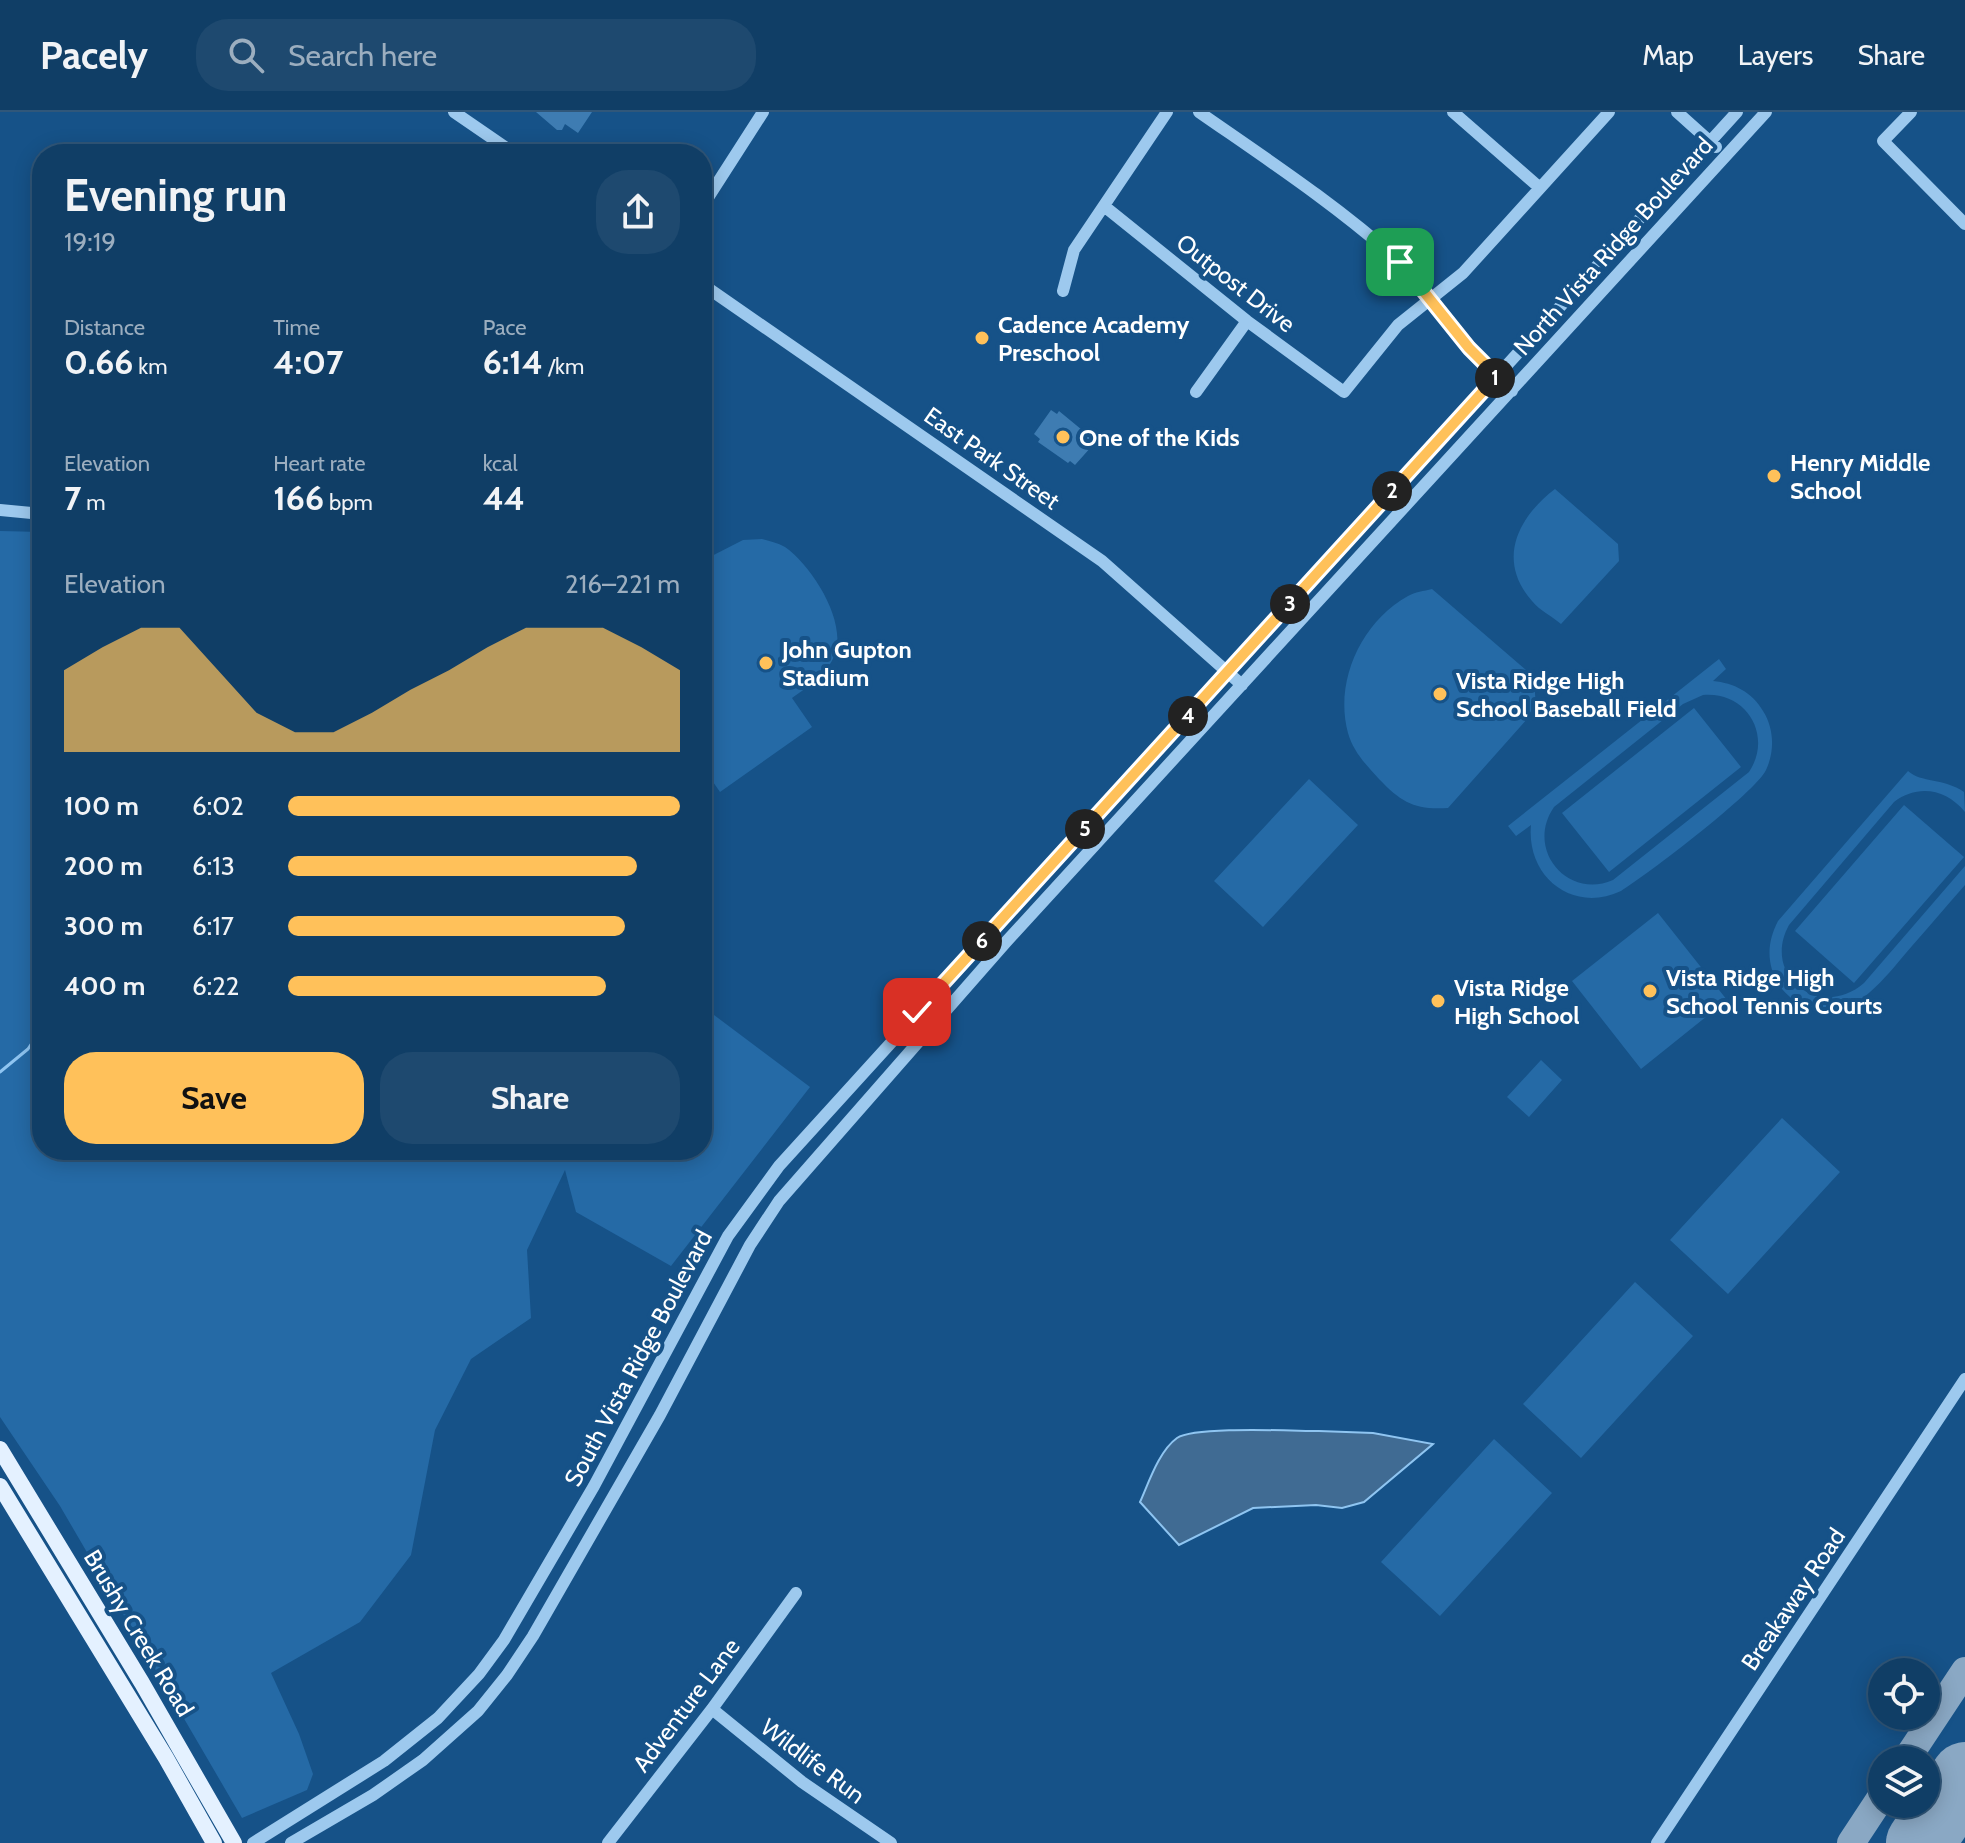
<!DOCTYPE html>
<html lang="en">
<head>
<meta charset="utf-8">
<style>
  :root { --surface:#103e66; --page:#1e496f; --text:#f1f3f6; --muted:#9caebf; --line:#30577a; --accent:#ffc15a }
  body { margin:0; font-family:Cabin,sans-serif; background:var(--page); color:var(--text); height:100vh; display:flex; flex-direction:column; font-size:30px; white-space:nowrap }
  * { box-sizing:border-box; margin:0 }
  p { font-size:26px; color:var(--muted) }
  .icon { flex:none; width:44px; height:44px; fill:none; stroke:currentColor; stroke-width:2; stroke-linecap:round; stroke-linejoin:round }
  .map { position:relative; flex:1; overflow:hidden }
  .details { position:absolute; left:32px; top:32px; width:680px; height:1016px; display:flex; flex-direction:column; background:var(--surface); border-radius:32px; box-shadow:0 4px 20px #0003,0 0 0 2px var(--line) }
  .details>* { flex:none }
  .tools { position:absolute; left:1868px; top:1546px; display:grid; gap:16px }
  .tools a { display:grid; place-items:center; width:72px; height:72px; border-radius:50%; background:var(--surface); box-shadow:0 4px 20px #0003,0 0 0 2px var(--line); font-size:40px }
  .pin { position:absolute; display:grid; place-items:center; width:68px; height:68px; color:#fff; margin:-34px; border-radius:16px; box-shadow:0 4px 12px #0006 }
  .km { position:absolute; width:40px; height:40px; margin:-20px; border-radius:50%; background:#222; color:#fff; font-size:22px; line-height:40px; text-align:center }
  .round { display:grid; place-items:center; flex:none; width:84px; height:84px; border-radius:32px; background:var(--page) }
  .head { display:flex; align-items:center; justify-content:space-between; height:136px; padding:0 32px }
  h1 { font-size:44px; font-weight:700; line-height:60px }
  .metrics { display:grid; grid-template-columns:repeat(3,1fr); gap:12px; height:136px; padding:8px 32px }
  .metrics div { display:grid; align-content:center }
  .metrics b { font-size:34px; font-weight:700 }
  .metrics small { font-size:22px; font-weight:400 }
  .metrics p { font-size:22px }
  .chart { height:224px; padding:16px 32px }
  .chart p { display:flex; justify-content:space-between }
  .chart svg { width:100%; height:144px; margin-top:8px; fill:var(--accent); opacity:.7 }
  .cta { display:flex; gap:16px; margin-top:auto; padding:16px 32px }
  .cta a { flex:1; height:92px; border-radius:32px; background:var(--accent); color:#111; font-size:32px; font-weight:700; line-height:92px; text-align:center }
  .cta a+a { background:var(--page); color:var(--text) }
  ul { padding:0 32px; list-style:none; font-size:26px }
  li { display:grid; grid-template-columns:128px 96px 1fr; align-items:center; height:60px }
  li i { height:20px; border-radius:10px; background:var(--accent) }
  header { display:flex; align-items:center; gap:48px; box-sizing:border-box; height:112px; padding:0 40px; background:var(--surface); border-bottom:2px solid var(--line) }
  header strong { font-size:38px }
  nav { display:flex; gap:44px; margin-inline-start:auto; font-size:28px }
  .search { width:560px; height:72px; background:var(--page); display:flex; align-items:center; gap:20px; box-sizing:border-box; padding:0 28px; border-radius:32px; color:var(--muted); font-size:30px }
  .map>svg:first-child { display:block }
</style>
</head>
<body>
<header>
<strong>Pacely</strong>
<div class="search"><svg class="icon" aria-label="search" viewBox="0 0 24 24"><circle cx="10" cy="10" r="6"/><path d="M15 15l6 6"/></svg>Search here</div>
<nav><a>Map</a><a>Layers</a><a>Share</a></nav>
</header>
<div class="map">
<svg width="1965" height="1731" viewBox="0 0 1965 1731">
  <rect width="100%" height="100%" fill="#165288"/>
  <path fill="#256aa6" fill-rule="evenodd" d="M1555 377 1618 432 1619 449 1561 512C1552 504 1540 499 1532 489 1496 448 1518 405 1555 377Z
    M0 419 42 420V1038H702V894L810 975 671 1154 576 1100 565 1058 527 1138 531 1206 471 1247 435 1318 411 1443 360 1510 271 1561 299 1622 313 1662 307 1678 242 1706 60 1394 0 1305Z
    M762 427C769 429 778 431 785 435 812 454 847 509 835 542 827 563 809 574 792 586L812 615 720 680 702 654V449L743 428Z
    M1432 477 1534 565 1536 597 1448 696C1415 698 1402 691 1379 667 1366 653 1353 639 1348 621 1334 570 1361 510 1408 484 1415 480 1424 479 1432 477Z
    M1719 547 1726 557 1713 569C1734 571 1752 580 1763 599 1774 616 1775 639 1766 658 1756 680 1647 763 1621 779 1573 802 1526 765 1531 713L1516 724 1508 714ZM1703 583C1747 579 1773 624 1749 660L1613 768C1567 788 1525 737 1554 695L1683 592Z
    M1694 596 1741 655 1609 760 1562 701Z
    M1908 659C1921 671 1944 666 1964 680L1965 700C1946 677 1918 672 1894 690L1789 813C1761 864 1820 909 1864 871L1965 754V773C1947 793 1930 814 1912 834 1887 862 1853 914 1808 896 1797 892 1786 883 1779 873 1766 852 1767 830 1778 809Z
    M1309 667 1358 713 1263 815 1214 769Z
    M1904 693 1964 745 1854 871 1795 819Z
    M1658 801 1727 888 1641 957 1572 869Z
    M1541 948 1562 968 1529 1005 1507 985Z
    M1782 1006 1840 1060 1728 1182 1670 1128Z
    M1635 1170 1693 1224 1581 1346 1523 1292Z
    M1494 1327 1552 1381 1440 1504 1381 1450Z"/>
  <path fill="#406b93" stroke="#8fc5f1" stroke-width="2" d="M1319 1319 1373 1321 1433 1332 1364 1390 1342 1396 1316 1393 1253 1396 1179 1433 1140 1390C1149 1370 1159 1339 1177 1326 1195 1314 1293 1319 1319 1319Z"/>
  <g fill="none" stroke-linecap="round" stroke-linejoin="round">
    <path stroke="#8fc5f1" stroke-width="3" d="M0 960 28 937 42 916"/>
    <path stroke="#8aa8c4" stroke-width="28" d="M1906 1648 1965 1559
      M1851 1731 1882 1684"/>
    <path stroke="#8aa8c4" stroke-width="68" d="M1920 1731 1965 1664"/>
  </g>
  <path fill="#3e7cb2" d="M536 0H592L578 21 565 12 562 18H557Z
    M1051 298 1057 302 1059 299 1093 327 1092 334 1075 353 1070 349 1068 351 1038 330 1040 327 1034 322Z"/>
  <g fill="none" stroke-linecap="round" stroke-linejoin="round">
    <path stroke="#9dc9ee" stroke-width="12" d="M454 0 515 42
      M1199 0C1268 48 1338 94 1400 150L1469 236 1512 279
      M1453 0 1540 76
      M1677 0 1716 35
      M1911 0 1883 29 1965 112
      M1104 94 1247 209 1344 280 1398 213 1463 161 1609 0
      M702 95 763 0
      M702 172 1102 449 1242 573
      M1063 179 1074 138 1167 0
      M1196 280 1247 209
      M0 398 42 402
      M712 1597 802 1670 891 1731
      M253 1731 384 1649 438 1606 479 1562 504 1528 594 1374 728 1124 779 1054 1737 0
      M291 1731 373 1683 423 1648 478 1599 507 1563 533 1524 660 1303 750 1133 779 1089 1006 830 1766 0
      M608 1731 712 1597 796 1481
      M1657 1731 1965 1267"/>
    <path stroke="#e4f1ff" stroke-width="16" d="M0 1337 142 1571 234 1731
      M0 1374 166 1646 214 1731"/>
  </g>
  <g fill="none" stroke-linecap="round" stroke-linejoin="round">
    <defs>
      <path id="route" d="M917 900 1497 264 1469 236 1400 150"/>
    </defs>
    <use href="#route" stroke="#fff" stroke-width="16"/>
    <use href="#route" stroke="#ffc15a" stroke-width="10"/>
  </g>
  <g fill="#ffc15a" stroke="#165288" stroke-width="3">
    <circle cx="982" cy="226" r="8"/>
    <circle cx="1063" cy="325" r="8"/>
    <circle cx="1774" cy="364" r="8"/>
    <circle cx="766" cy="551" r="8"/>
    <circle cx="1440" cy="582" r="8"/>
    <circle cx="1650" cy="879" r="8"/>
    <circle cx="1438" cy="889" r="8"/>
  </g>
  <g text-anchor="middle" dominant-baseline="central" stroke-width="8" stroke-linejoin="round" paint-order="stroke">
    <g font-size="24" fill="#fff" stroke="#165288">
      <text transform="translate(1613 134) rotate(-48)">North Vista Ridge Boulevard</text>
      <text transform="translate(1236 171) rotate(38)">Outpost Drive</text>
      <text transform="translate(992 346) rotate(35)">East Park Street</text>
      <text transform="translate(638 1246) rotate(-62)">South Vista Ridge Boulevard</text>
      <text transform="translate(1793 1487) rotate(-56)">Breakaway Road</text>
      <text transform="translate(139 1521) rotate(59)">Brushy Creek Road</text>
      <text transform="translate(686 1593) rotate(-53)">Adventure Lane</text>
      <text transform="translate(813 1649) rotate(37)">Wildlife Run</text>
    </g>
    <g font-size="24" font-weight="bold" fill="#fff" stroke="#165288" text-anchor="start">
      <text x="998" y="212">Cadence Academy<tspan x="998" dy="28">Preschool</tspan></text>
      <text x="1079" y="325">One of the Kids</text>
      <text x="1790" y="350">Henry Middle<tspan x="1790" dy="28">School</tspan></text>
      <text x="782" y="537">John Gupton<tspan x="782" dy="28">Stadium</tspan></text>
      <text x="1456" y="568">Vista Ridge High<tspan x="1456" dy="28">School Baseball Field</tspan></text>
      <text x="1666" y="865">Vista Ridge High<tspan x="1666" dy="28">School Tennis Courts</tspan></text>
      <text x="1454" y="875">Vista Ridge<tspan x="1454" dy="28">High School</tspan></text>
    </g>
  </g>
</svg>
<div class="tools">
<a><svg class="icon" aria-label="locate" viewBox="0 0 24 24"><circle cx="12" cy="12" r="6"/><path d="M12 2v4M12 18v4M2 12h4M18 12h4"/></svg></a>
<a><svg class="icon" aria-label="layers" viewBox="0 0 24 24"><path d="M12 4l9 5-9 5-9-5zM3 14l9 5 9-5"/></svg></a>
</div>
<div class="pin" style="left:1400px;top:150px;background:#1e9e55"><svg class="icon" aria-label="arrive" viewBox="0 0 24 24"><path d="M6 21V4h12l-3 4 3 4H6"/></svg></div>
<div class="pin" style="left:917px;top:900px;background:#d93025"><svg class="icon" aria-label="check" viewBox="0 0 24 24"><path d="M5 12l5 5 9-10"/></svg></div>
<b class="km" style="left:1495px;top:266px">1</b>
<b class="km" style="left:1392px;top:379px">2</b>
<b class="km" style="left:1290px;top:492px">3</b>
<b class="km" style="left:1188px;top:604px">4</b>
<b class="km" style="left:1085px;top:717px">5</b>
<b class="km" style="left:982px;top:829px">6</b>
<section class="details">
<div class="head"><div><h1>Evening run</h1><p>19:19</p></div><a class="round"><svg class="icon" aria-label="share" viewBox="0 0 24 24"><path d="M12 15V3M7 8l5-5 5 5M5 13v7h14v-7"/></svg></a></div>
<div class="metrics">
<div><p>Distance</p><b>0.66<small> km</small></b></div>
<div><p>Time</p><b>4:07</b></div>
<div><p>Pace</p><b>6:14<small> /km</small></b></div>
</div>
<div class="metrics">
<div><p>Elevation</p><b>7<small> m</small></b></div>
<div><p>Heart rate</p><b>166<small> bpm</small></b></div>
<div><p>kcal</p><b>44</b></div>
</div>
<div class="chart"><p><span>Elevation</span>216–221 m</p>
<svg viewBox="0 0 160 44" preserveAspectRatio="none"><path d="M0 44V19L10 12L20 6L30 6L40 19L50 32L60 38L70 38L80 32L90 25L100 19L110 12L120 6L130 6L140 6L150 12L160 19V44z"/></svg>
</div>
<ul>
<li><b>100 m</b>6:02<i style="width:100%"></i></li>
<li><b>200 m</b>6:13<i style="width:89%"></i></li>
<li><b>300 m</b>6:17<i style="width:86%"></i></li>
<li><b>400 m</b>6:22<i style="width:81%"></i></li>
</ul>
<div class="cta"><a>Save</a><a>Share</a></div>
</section>
</div>
</body>
</html>
